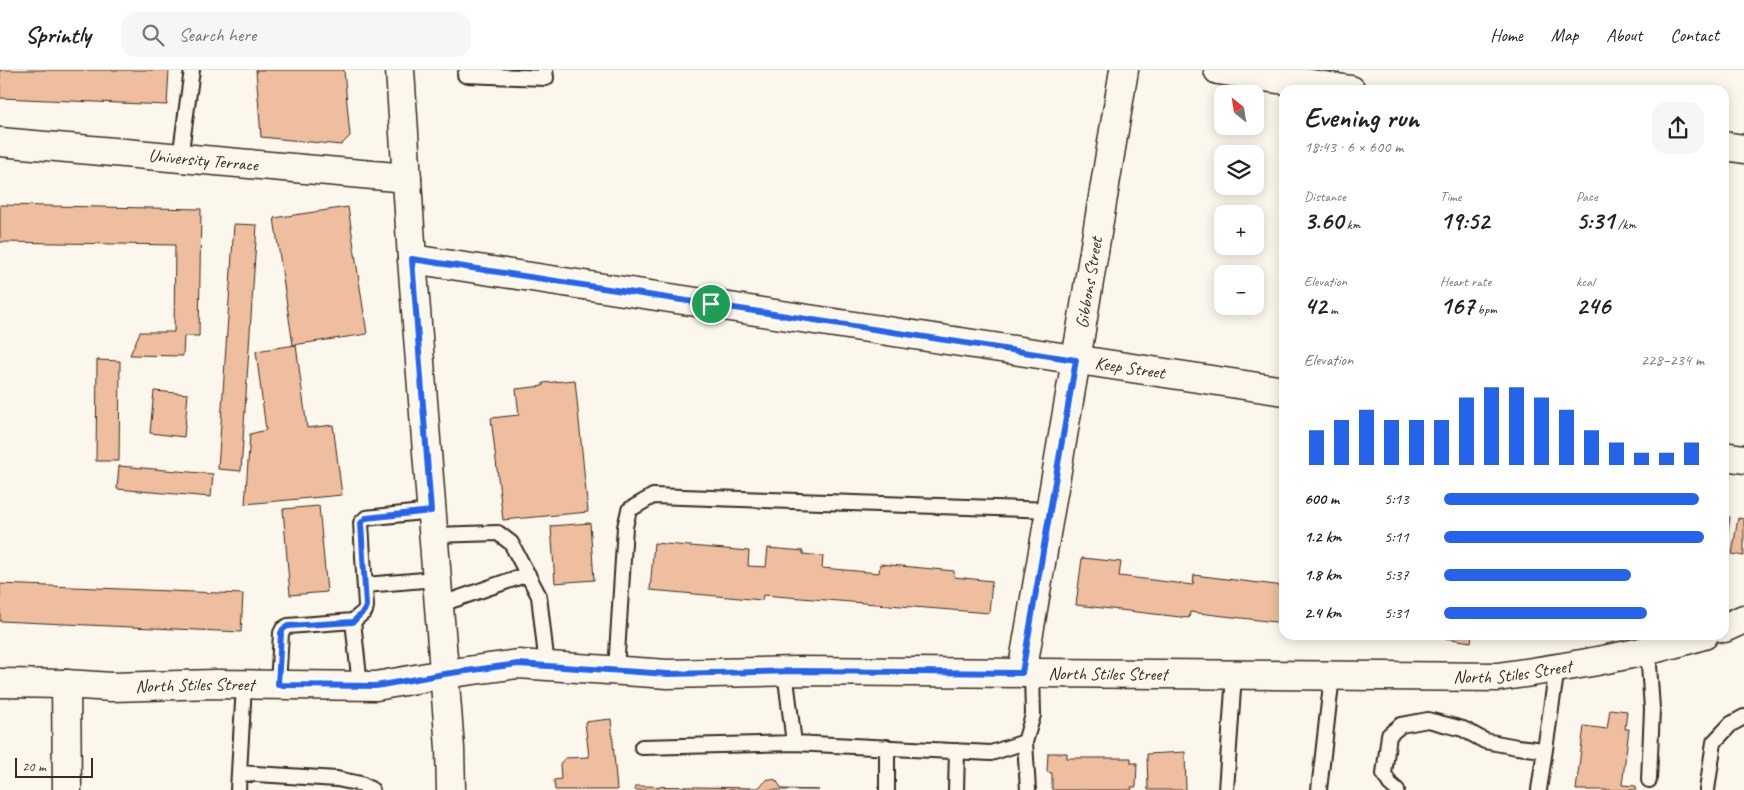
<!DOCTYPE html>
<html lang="en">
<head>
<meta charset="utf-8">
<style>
  :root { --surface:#fff; --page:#f6f6f6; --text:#222; --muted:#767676; --line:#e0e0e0; --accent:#2563eb }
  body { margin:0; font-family:Caveat,sans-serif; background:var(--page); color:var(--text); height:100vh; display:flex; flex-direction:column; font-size:19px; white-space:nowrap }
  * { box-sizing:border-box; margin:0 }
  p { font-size:16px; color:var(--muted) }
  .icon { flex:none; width:28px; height:28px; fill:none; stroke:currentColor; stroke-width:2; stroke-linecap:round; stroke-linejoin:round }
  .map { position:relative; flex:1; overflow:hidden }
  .drawer { position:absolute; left:1279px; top:15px; width:450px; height:555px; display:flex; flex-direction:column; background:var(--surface); border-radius:15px; box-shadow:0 2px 12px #0003 }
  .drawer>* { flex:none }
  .needle { width:32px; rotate:330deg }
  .buttons { position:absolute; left:1214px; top:15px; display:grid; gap:10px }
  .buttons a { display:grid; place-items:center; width:50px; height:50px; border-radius:10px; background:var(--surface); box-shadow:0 2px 12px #0003; font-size:25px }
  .scale { position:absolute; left:15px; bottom:12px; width:78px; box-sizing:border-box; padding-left:5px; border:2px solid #3b2a1e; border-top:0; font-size:14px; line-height:18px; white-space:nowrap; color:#3b2a1e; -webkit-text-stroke:4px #fbf7ec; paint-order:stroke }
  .pin { position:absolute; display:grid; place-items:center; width:42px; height:42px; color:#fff; margin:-21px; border:2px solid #fff; border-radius:50%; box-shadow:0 1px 5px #0007 }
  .round { display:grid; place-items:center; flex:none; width:52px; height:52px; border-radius:15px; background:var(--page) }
  .overview { display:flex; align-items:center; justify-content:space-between; height:85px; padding:0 25px }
  h1 { font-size:28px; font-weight:800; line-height:38px }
  .figures { display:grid; grid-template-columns:repeat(3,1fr); gap:8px; height:85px; padding:5px 25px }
  .figures div { display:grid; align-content:center }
  .figures b { font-size:25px; font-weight:800 }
  .figures small { font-size:14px; font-weight:400 }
  .figures p { font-size:14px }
  .chart { height:140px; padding:10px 25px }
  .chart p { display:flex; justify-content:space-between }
  .chart svg { width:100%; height:90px; margin-top:5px; stroke:var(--accent); stroke-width:6 }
  ul { padding:0 25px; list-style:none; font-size:16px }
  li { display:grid; grid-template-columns:80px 60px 1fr; align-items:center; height:38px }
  li i { height:12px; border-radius:6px; background:var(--accent) }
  header { display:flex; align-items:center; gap:30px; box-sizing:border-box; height:70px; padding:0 25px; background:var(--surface); border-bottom:1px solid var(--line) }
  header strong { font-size:24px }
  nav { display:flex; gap:28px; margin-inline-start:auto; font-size:18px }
  .search { width:350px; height:45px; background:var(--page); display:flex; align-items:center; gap:12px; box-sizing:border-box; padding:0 18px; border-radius:15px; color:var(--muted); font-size:19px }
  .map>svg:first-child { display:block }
</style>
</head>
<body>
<header>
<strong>Sprintly</strong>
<div class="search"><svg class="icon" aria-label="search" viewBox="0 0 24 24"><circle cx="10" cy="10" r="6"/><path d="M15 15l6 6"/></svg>Search here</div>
<nav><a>Home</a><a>Map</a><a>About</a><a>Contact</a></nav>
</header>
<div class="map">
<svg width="1744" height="720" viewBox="0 0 1744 720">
  <rect width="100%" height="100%" fill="#fbf7ec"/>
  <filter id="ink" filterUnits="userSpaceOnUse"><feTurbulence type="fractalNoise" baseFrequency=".02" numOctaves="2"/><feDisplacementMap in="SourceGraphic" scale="10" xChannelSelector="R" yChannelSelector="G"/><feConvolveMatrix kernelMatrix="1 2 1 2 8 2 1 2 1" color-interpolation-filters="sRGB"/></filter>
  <g filter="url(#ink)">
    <path fill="#eebe9e" stroke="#3b2a1e" d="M0 0H169L167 35 0 28Z
      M256 0H344L350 66 341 75 261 67Z
      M0 135 201 139 199 266H184L183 286 130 285 140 262H174L175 175 0 172Z
      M348 137 367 264 293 275 274 148Z
      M234 154 257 155 241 401 218 399Z
      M296 275 307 358 333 355 342 425 245 434 250 364 266 360 256 281Z
      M97 290 120 291 119 391H96Z
      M575 310 588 442 503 450 491 348 519 345 516 319 543 316V313Z
      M154 321 188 324 184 367 150 363Z
      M119 396 213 404 211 427 117 419Z
      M319 436 327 522 290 525 283 439Z
      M1724 446 1730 447 1724 490Z
      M1738 448 1744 449V486L1732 484Z
      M590 453 594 510 555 513 551 456Z
      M654 473 749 481 748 496 766 497 768 478 803 481V484L823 486 822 498 879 503 880 494 954 501V507L992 511 989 543 763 525 762 530 650 520Z
      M1082 488 1121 492 1119 506 1193 515 1194 505 1284 516V553L1190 542 1189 548 1076 535Z
      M0 514 243 524 241 562 0 551Z
      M1424 565H1472L1471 572Z
      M1610 639 1627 641 1625 659H1629L1622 715 1636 716V720H1576L1584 656 1607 659Z
      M611 649 617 720H555L554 710 561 709 560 694 565 688 589 687 585 652Z
      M1185 682 1186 720H1148L1147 684Z
      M1048 683H1067V688H1131V693H1137L1136 717H1131L1132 720H1052V703L1047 702Z
      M768 709 776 710 782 719 819 720H635V716L758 718Z"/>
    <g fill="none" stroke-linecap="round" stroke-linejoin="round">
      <defs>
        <path id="service" d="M465 5 546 8 545 0
          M180 88 192 0
          M433 465 498 463 511 473 539 526 547 596
          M365 515 436 509
          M439 535 528 504
          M353 551 360 616
          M1648 580 1652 639 1649 710
          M616 600 625 457 629 440 653 426 1051 440
          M785 601 794 673
          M278 615 281 563 283 559 288 556 353 551 365 541 366 536 361 453 366 448 431 441
          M1025 672 1028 720
          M642 677 794 673 991 683 1025 672 1033 645 1032 603
          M239 703 337 709 361 714 372 720
          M238 720 244 615
          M887 720V677
          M956 720 957 681
          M1226 720 1234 605
          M1319 720 1332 606
          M1397 720 1390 714 1384 704 1389 665 1401 655 1428 650 1463 659 1485 671 1517 677 1545 680
          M1539 720 1557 598
          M1707 720 1714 672 1731 654 1744 647"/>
        <g id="minor">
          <path d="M1218 0 1351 20"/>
          <path id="s1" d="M0 72 407 108"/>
          <path d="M1724 76 1744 79"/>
          <path id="s2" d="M412 189 1284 321"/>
          <path d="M1724 386 1744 389"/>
          <path id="s3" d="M1022 603 1076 290 1124 0"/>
          <path d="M66 614 67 720"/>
        </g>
        <g id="secondary">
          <path d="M400 0 412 189 450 678 451 720"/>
          <path d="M1724 558 1744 549"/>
          <path id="s4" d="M0 613 66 614 112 617 215 614 376 616 444 604 518 594 668 604 798 601 1498 607C1567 597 1637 586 1704 565"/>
        </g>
      </defs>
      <use href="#service" stroke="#3b2a1e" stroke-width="18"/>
      <use href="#minor" stroke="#3b2a1e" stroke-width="31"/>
      <use href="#secondary" stroke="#3b2a1e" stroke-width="31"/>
      <use href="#service" stroke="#fbf7ec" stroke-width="14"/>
      <use href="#minor" stroke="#fbf7ec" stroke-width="28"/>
      <use href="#secondary" stroke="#fbf7ec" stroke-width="28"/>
    </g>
  </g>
  <g fill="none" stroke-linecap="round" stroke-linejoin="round" filter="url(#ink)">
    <defs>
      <path id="route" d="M412 189 1076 290 1022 603 798 601 668 604 518 594 444 604 376 616 278 615 281 563 283 559 288 556 353 552 364 541 366 536 361 453 366 448 431 441Z"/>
    </defs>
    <use href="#route" stroke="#fff" stroke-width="10"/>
    <use href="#route" stroke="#2563eb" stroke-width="6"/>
  </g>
  <g text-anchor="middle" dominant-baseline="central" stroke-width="4.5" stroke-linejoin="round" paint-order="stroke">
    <g font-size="18" fill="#3b2a1e" stroke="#fbf7ec">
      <text stroke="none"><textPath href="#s1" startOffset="204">University Terrace</textPath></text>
      <text stroke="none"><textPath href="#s3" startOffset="396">Gibbons Street</textPath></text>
      <text stroke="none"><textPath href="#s2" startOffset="726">Keep Street</textPath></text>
      <text stroke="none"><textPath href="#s4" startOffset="1515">North Stiles Street</textPath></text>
      <text stroke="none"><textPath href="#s4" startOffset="1110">North Stiles Street</textPath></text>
      <text stroke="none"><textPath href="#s4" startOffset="195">North Stiles Street</textPath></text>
    </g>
  </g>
</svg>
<div class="buttons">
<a><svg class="needle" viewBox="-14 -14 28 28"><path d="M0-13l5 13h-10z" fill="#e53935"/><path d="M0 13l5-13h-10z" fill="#767676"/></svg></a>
<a><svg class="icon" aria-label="layers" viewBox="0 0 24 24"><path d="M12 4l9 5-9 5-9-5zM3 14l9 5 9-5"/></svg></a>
<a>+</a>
<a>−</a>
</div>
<div class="scale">20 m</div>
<div class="pin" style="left:711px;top:234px;background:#1e9e55"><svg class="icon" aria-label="arrive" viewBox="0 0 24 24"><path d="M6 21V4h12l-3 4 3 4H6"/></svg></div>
<section class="drawer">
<div class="overview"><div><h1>Evening run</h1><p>18:43 · 6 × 600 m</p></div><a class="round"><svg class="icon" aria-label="share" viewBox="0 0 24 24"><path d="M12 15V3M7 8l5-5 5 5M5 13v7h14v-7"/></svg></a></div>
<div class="figures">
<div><p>Distance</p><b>3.60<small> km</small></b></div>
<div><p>Time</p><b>19:52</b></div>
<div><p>Pace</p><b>5:31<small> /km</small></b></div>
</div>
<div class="figures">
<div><p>Elevation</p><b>42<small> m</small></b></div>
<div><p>Heart rate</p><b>167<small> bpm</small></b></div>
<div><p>kcal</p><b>246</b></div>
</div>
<div class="chart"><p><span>Elevation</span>228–234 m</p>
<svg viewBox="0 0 160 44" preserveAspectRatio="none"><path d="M5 44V27M15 44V22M25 44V17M35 44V22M45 44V22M55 44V22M65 44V11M75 44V6M85 44V6M95 44V11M105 44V17M115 44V27M125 44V33M135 44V38M145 44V38M155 44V33"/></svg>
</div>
<ul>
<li><b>600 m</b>5:13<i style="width:98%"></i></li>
<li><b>1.2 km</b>5:11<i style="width:100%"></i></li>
<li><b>1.8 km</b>5:37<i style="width:72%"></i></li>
<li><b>2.4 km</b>5:31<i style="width:78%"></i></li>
</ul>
</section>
</div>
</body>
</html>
